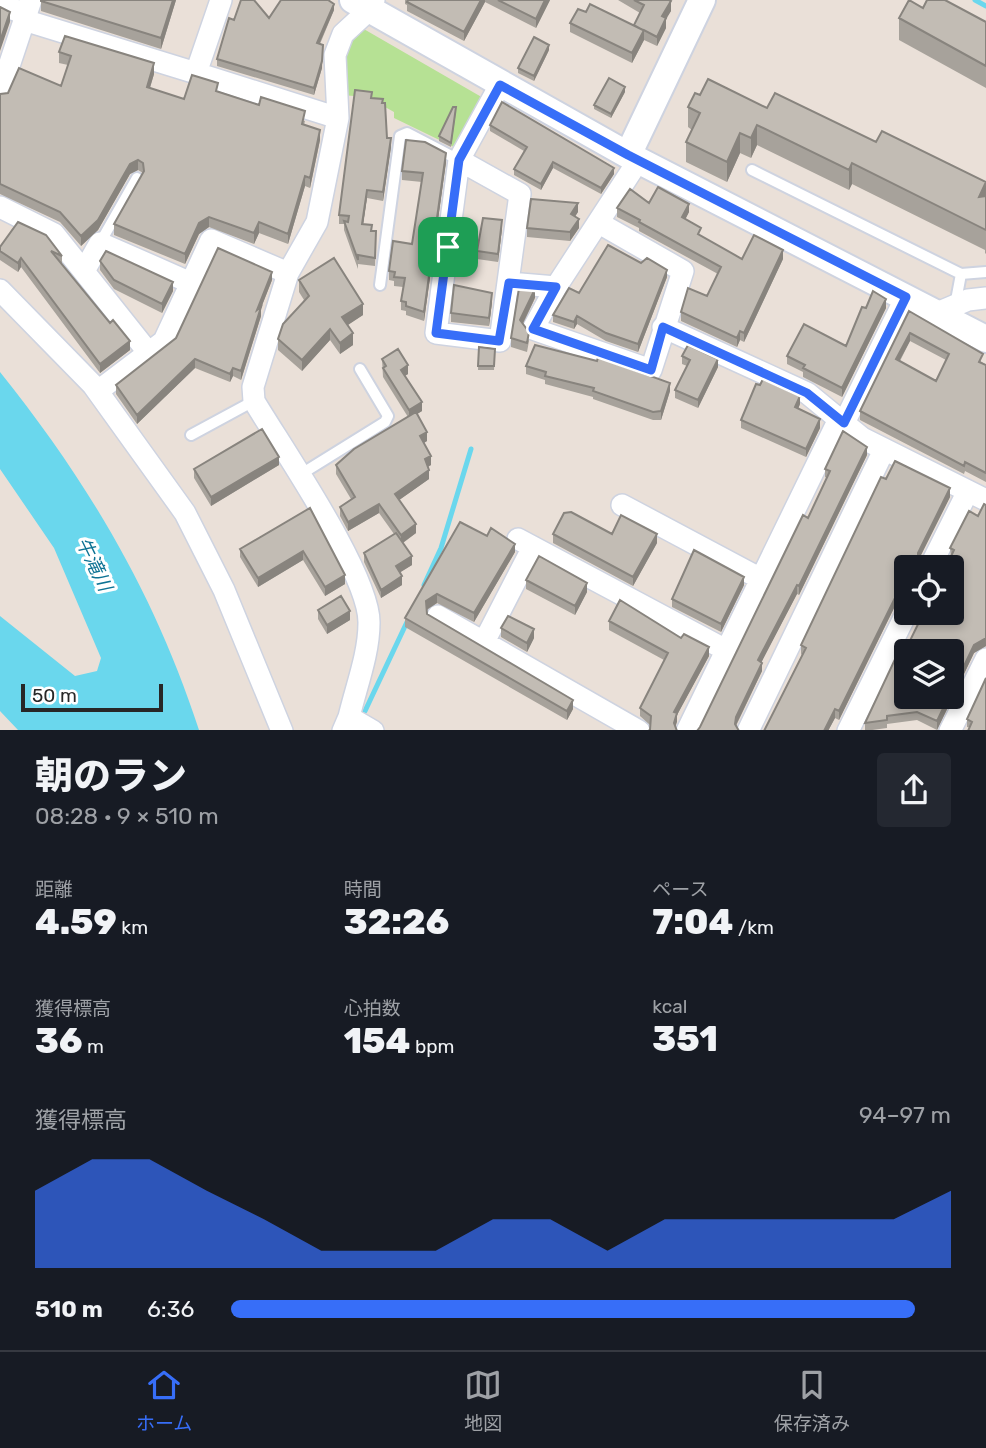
<!DOCTYPE html>
<html lang="ja">
<head>
<meta charset="utf-8">
<style>
  :root { --surface:#171b24; --page:#242831; --text:#f1f3f6; --muted:#9ea1a6; --line:#363941; --accent:#376ef8 }
  body { margin:0; font-family:Rubik,"Noto Sans JP",sans-serif; background:var(--page); color:var(--text); height:100vh; display:flex; flex-direction:column; font-size:26px; white-space:nowrap }
  * { box-sizing:border-box; margin:0 }
  p { font-size:23px; color:var(--muted) }
  .icon { flex:none; width:38px; height:38px; fill:none; stroke:currentColor; stroke-width:2; stroke-linecap:round; stroke-linejoin:round }
  .map { position:relative; height:730px; overflow:hidden }
  .details { display:flex; flex-direction:column; background:var(--surface); flex:1 }
  .details>* { flex:none }
  .tools { position:absolute; left:894px; top:555px; display:grid; gap:14px }
  .tools a { display:grid; place-items:center; width:70px; height:70px; border-radius:7px; background:var(--surface); box-shadow:0 4px 10px #0003; font-size:35px }
  .scale { position:absolute; left:21px; bottom:18px; width:142px; box-sizing:border-box; padding-left:7px; border:4px solid #272727; border-top:0; font-size:19px; line-height:24px; white-space:nowrap; color:#272727; -webkit-text-stroke:5px #fff; paint-order:stroke }
  .pin { position:absolute; display:grid; place-items:center; width:60px; height:60px; color:#fff; margin:-30px; border-radius:14px; box-shadow:0 4px 10px #0006 }
  .round { display:grid; place-items:center; flex:none; width:74px; height:74px; border-radius:7px; background:var(--page) }
  .headline { display:flex; align-items:center; justify-content:space-between; height:119px; padding:0 35px }
  h1 { font-size:38px; font-weight:800; line-height:52px }
  .metrics { display:grid; grid-template-columns:repeat(3,1fr); gap:10px; height:119px; padding:7px 35px }
  .metrics div { display:grid; align-content:center }
  .metrics b { font-size:35px; font-weight:800 }
  .metrics small { font-size:19px; font-weight:400 }
  .metrics p { font-size:19px }
  .chart { height:196px; padding:14px 35px }
  .chart p { display:flex; justify-content:space-between }
  .chart svg { width:100%; height:126px; margin-top:7px; fill:var(--accent); opacity:.7 }
  ul { padding:0 35px; list-style:none; font-size:23px }
  li { display:grid; grid-template-columns:112px 84px 1fr; align-items:center; height:52px }
  li i { height:18px; border-radius:9px; background:var(--accent) }
  .tabs { display:flex; justify-content:space-around; align-items:center; height:98px; border-top:2px solid var(--line); background:var(--surface); font-size:19px; color:var(--muted) }
  .tabs a { display:grid; justify-items:center; gap:4px }
  .tabs .current { color:var(--accent) }
  .map>svg:first-child { display:block }
</style>
</head>
<body>
<div class="map">
<svg width="986" height="731" viewBox="0 0 986 731">
  <rect width="100%" height="100%" fill="#eae0d8"/>
  <path fill="#b6e194" d="M362 28 485 99 458 149 394 118V112L367 97 341 95 347 48 356 30Z"/>
  <path fill="#6ad7ed" d="M0 372C89 483 155 595 199 730H18L0 711V616L75 676 97 671 101 658 54 548 0 469Z"/>
  <g fill="none" stroke-linecap="round" stroke-linejoin="round">
    <path stroke="#6ad7ed" stroke-width="5" d="M975 0 986 6
      M424 585 441 548 471 449
      M365 711 407 622"/>
    <defs>
      <path id="service" d="M752 170 961 274 955 306
        M100 243 137 178
        M961 274 986 272
        M380 285 400 136 407 133 459 160
        M191 435 254 401
        M298 476 385 422 388 416 360 369"/>
      <path id="minor" d="M221 0 196 73 338 118
        M0 5 27 14
        M24 20 196 73
        M0 93 31 0
        M459 160 520 194 500 341 436 333 459 160 500 85
        M0 207 54 234 148 352
        M599 223 683 271 651 370 533 329 556 287 638 161
        M84 271 100 243 191 283
        M509 283 556 287
        M0 290 93 385 185 513 224 590 282 731
        M937 313 968 300 986 298
        M663 327 807 393 862 438 986 500
        M98 391 164 341 211 240 288 273
        M844 423 906 297
        M622 505 761 579
        M518 539 726 650
        M930 567 968 491
        M438 616 639 731
        M484 642 533 547
        M349 717 373 731
        M343 731 349 717C356 687 369 654 369 623 370 575 282 448 254 401L253 387 288 273 317 222 338 118 335 55 343 34 369 10 374 0
        M687 731 839 419
        M748 731 884 450
        M848 731 907 612
        M950 731 986 659"/>
      <path id="tertiary" d="M353 0 628 155 986 339
        M628 155 702 0"/>
    </defs>
    <use href="#service" stroke="#ced3e0" stroke-width="14"/>
    <use href="#minor" stroke="#ced3e0" stroke-width="24"/>
    <use href="#tertiary" stroke="#ced3e0" stroke-width="30"/>
    <use href="#service" stroke="#fff" stroke-width="10"/>
    <use href="#minor" stroke="#fff" stroke-width="21"/>
    <use href="#tertiary" stroke="#fff" stroke-width="26"/>
  </g>
  <path fill="#a7a29b" fill-rule="evenodd" d="M41 0H176L161 49 41 11Z
    M405 0H550L536 28 485 2 464 41 407 11V5L405 4Z
    M618 0H669L671 11 666 18V28L657 46 644 40 632 63 570 32V23L586 12 634 25 640 13Z
    M923 8 986 22V88L899 40V18Z
    M334 10 320 44 323 45 322 68 314 95 217 66V59L234 20 269 18Z
    M549 50 534 81 518 73V68Z
    M59 52 154 74 150 88 184 99 218 92 305 121 304 125 320 140 310 188 305 186 288 244 259 233 254 244 209 227 199 234 185 264 114 235V224L143 173 138 170 130 174 98 230 81 246 60 222 0 194V94L61 86 68 65 59 63Z
    M625 92 611 118 594 109V105Z
    M700 95 767 108 876 142 986 182V254L985 253V250L852 184 849 190 757 145 751 158 740 153 727 182 686 162V142L692 130 688 127V107Z
    M372 98 383 103 387 138 391 147 383 201 367 198 363 224 372 231H376L375 266 358 264V269L344 230V224H339V215Z
    M456 112 451 147 439 141V136Z
    M490 125 614 174 601 194 553 168 541 190 514 175V169L524 151 490 131Z
    M446 162 424 321 406 315V311L401 310V301L403 287 394 286V281L389 280V271L412 244 422 182 402 180V171Z
    M649 203 689 212 685 219 701 236 742 259H783L744 342 740 340 737 347 681 321V312L707 296 718 274 639 231V228L617 217V208Z
    M578 212 575 216 579 228 570 241 527 237V228Z
    M18 222 62 256V264L130 350 100 373 21 267 18 272 0 260V247Z
    M502 228 498 262 477 259V251Z
    M100 261 173 291 162 313 114 289 100 270Z
    M667 277 638 352 606 341 577 324 574 329 553 322V315L579 293Z
    M272 280 261 308V316L241 380 233 376 230 382 195 368 137 424 116 394V385Z
    M299 280 363 315 347 325 353 345 340 354 330 340 302 371 278 350V339L304 300 299 292Z
    M535 298 523 324 529 341 527 352 511 347V338Z
    M492 302 489 326 451 322V313Z
    M866 308H886L842 397 803 377V372L787 364V356L846 346Z
    M909 311 986 365V482L965 471 964 474 860 420V411ZM910 341 946 360 936 381 900 361Z
    M479 347 495 349 494 370H478Z
    M682 356 718 367 698 408 675 398V390L687 366 682 364Z
    M382 359 408 374 405 376 422 411 417 414 427 441 424 443 431 465 428 467 429 479 399 500 416 533 403 543 412 565 400 572 402 585 381 598 364 562V553L394 534 379 513 348 531 340 516V507L351 499 336 474V465L408 417 383 377Z
    M526 366 670 391 661 420H653L593 399V397L545 384V380L526 374Z
    M800 404 798 409 820 428 806 457 741 428V420Z
    M867 455 799 595 797 594 761 662 762 671 736 726 700 727 808 518 827 478 825 477V469Z
    M279 465 211 506 194 478V469Z
    M886 479 950 497 918 561V567H906V594L904 600 895 606 839 720 835 718 828 731H764L802 655 801 654V645Z
    M986 505V646L974 653 937 730 917 720 887 724V728L865 731V723L902 657 951 557 950 548Z
    M310 508 345 584 325 596 303 560 258 587 240 557V549Z
    M460 522 515 552 474 622 437 603 427 610V614L573 709 567 720 405 627V618Z
    M553 534H612L657 543 633 586 553 543Z
    M526 580 587 592 575 615 526 589Z
    M744 585 721 632 672 607V599Z
    M318 610 350 620 327 634 318 619Z
    M609 621 709 656 677 715 675 727 650 730V725L640 716V708L664 660 609 630Z
    M501 628 534 638 527 652 501 637Z
    M967 719 986 731 967 727Z"/>
  <path fill="#88847e" d="M173 0H176L161 49V38Z
    M481 0H485V2L464 41V32Z
    M545 0H550L536 28V19Z
    M671 1V11L662 26V16Z
    M334 4V10L317 49V43Z
    M10 12V22L0 51V41Z
    M666 18V28L657 46V37Z
    M644 30V40L632 63V53Z
    M549 45V50L534 81V76Z
    M322 61V68L314 95V88Z
    M154 63V74L147 97V87Z
    M625 87V92L611 118V114Z
    M757 125V145L751 158V138Z
    M320 130V140L310 188V178Z
    M740 133V153L727 182V162Z
    M391 138V147L383 201V192Z
    M446 153V162L424 321V312Z
    M138 160V170L130 174 98 230 81 246V236L130 164Z
    M553 162V168L541 190V184Z
    M852 163V184L849 190V170Z
    M614 168V174L601 194V188Z
    M305 176V186L288 244V234Z
    M986 184V204L979 197Z
    M367 190V198L362 233V224Z
    M578 203V212L571 223V214Z
    M689 204V212L682 226V217Z
    M209 217V227L199 234 185 264V254L199 223Z
    M579 219V228L570 241V232Z
    M502 220V228L498 262V254Z
    M259 222V233L254 244V233Z
    M783 250V259L744 342V333Z
    M21 258V267L18 272V263Z
    M667 270V277L638 352V344Z
    M272 272V280L261 308V316L241 380V371L257 310Z
    M173 282V291L162 313V304Z
    M535 289V298L520 329V320Z
    M492 293V302L489 326V318Z
    M886 299V308L842 397V388Z
    M363 304V315L342 329V317Z
    M577 316V324L574 329V322Z
    M330 329V340L302 371V360Z
    M740 331V340L737 347V338Z
    M353 333V345L340 354V343Z
    M910 333V341L896 367V359Z
    M130 341V350L100 373V364Z
    M195 359V368L137 424V415Z
    M718 359V367L698 408V400Z
    M408 365V374L401 378V370Z
    M233 368V376L230 382V374Z
    M670 383V391L661 420V411Z
    M800 396V404L795 416V407Z
    M422 402V411L409 419V410Z
    M820 419V428L806 457V449Z
    M427 432V441L420 445V436Z
    M867 447V455L799 595V586Z
    M431 456V465L425 468V459Z
    M279 457V465L211 506V497Z
    M429 470V479L395 503V494Z
    M950 488V497L918 561V553Z
    M379 504V513L348 531V522Z
    M416 524V533L401 544V535Z
    M657 534V543L633 586V577Z
    M515 544V552L474 622V613Z
    M303 551V560L258 587V578Z
    M412 556V565L396 575V566Z
    M345 575V584L325 596V587Z
    M402 576V585L381 598V590Z
    M744 577V585L721 632V624Z
    M587 583V592L575 615V606Z
    M797 585V594L758 669V660Z
    M906 586V594L904 600 895 606 839 720V711L895 598Z
    M437 594V603L426 610V601Z
    M350 611V620L327 634V625Z
    M534 629V638L527 652V643Z
    M986 638V646L974 653 937 730V721L949 696H952V691L974 645Z
    M709 647V656L677 715V722L674 731V712Z
    M762 663V671L736 725 735 731 736 717Z
    M573 700V709L567 720V711Z
    M835 709V718L828 731H824Z"/>
  <path fill="#c2bcb4" stroke="#88847e" stroke-width="2" fill-rule="evenodd" d="M41 0H173L161 38 41 1Z
    M241 0H254L269 18 281 0H328L334 4 317 43 323 45 322 61 314 88 217 59 229 18 234 20Z
    M408 0H481L464 32 407 2Z
    M498 0H545L536 19Z
    M634 0H669L671 1 662 16 666 18 657 37 644 30 632 53 570 23 578 9 586 12 590 4 643 30 634 25 644 5Z
    M909 0 923 8 927 0H945L986 22V66L899 18Z
    M0 7 10 12 0 41Z
    M65 36 154 63 147 87 184 99 192 75 218 83 216 91 259 105 261 97 305 111 302 124 320 130 310 178 305 176 288 234 259 222 254 233 209 217 199 223 185 254 114 224 144 171 143 163 138 160 130 164 98 220 81 236 60 212 0 184V94L8 93 19 68 61 86 71 56 59 52Z
    M534 37 549 45 534 76 518 68Z
    M609 78 625 87 611 114 594 105Z
    M708 79 767 108 775 93 876 142 882 131 986 182 979 197 986 196V230L852 163 849 170 757 125 751 138 740 133 727 162 686 142 700 113 688 107 695 93 700 95Z
    M355 90 372 92 371 98 383 99 382 103H385L387 138H391L383 192 367 190 362 224 372 225 371 231H376L375 258 358 255V260L344 221 348 222 349 216 339 215Z
    M502 102 614 168 601 188 553 162 541 184 514 169 527 147 490 125Z
    M453 107H456L451 143 439 136Z
    M406 140 425 142 446 153 424 312 406 306V302L401 301 405 278 394 277 395 272 389 271 393 241 412 244 423 173 402 171Z
    M658 187 689 204 682 217 701 228 698 234 742 259 754 235 783 250 744 333 740 331 737 338 681 312 688 288 707 296 721 267 639 222 640 220 617 208 630 189 649 203Z
    M531 199 578 203 571 214 579 219 570 232 527 228Z
    M483 218 502 220 498 254 477 251Z
    M18 222 46 235 62 256 51 251 110 323 113 320 130 341 100 364 21 258 18 263 0 251V247Z
    M608 245 641 263 647 258 667 270 638 344 606 333 577 316 574 322 553 315 569 288 579 293Z
    M218 248 272 272 257 310 261 307 241 371 233 368 230 374 195 359 137 415 116 385 176 338Z
    M106 251 173 282 162 304 114 280 100 261Z
    M334 258 363 304 342 317 353 333 340 343 330 329 302 360 278 339 283 324 309 296 299 280Z
    M454 285 492 293 489 318 451 313Z
    M519 288 535 289 520 320 529 332 527 343 511 338Z
    M873 291 886 299 842 388 803 368 805 365 787 356 804 324 846 346 862 307 866 308Z
    M909 311 983 354 979 362 986 365V473L965 462 964 466 860 411ZM910 333 949 354 936 381 896 359Z
    M535 345 597 361 598 357 670 383 661 411 653 412 593 391 594 388 545 376 546 372 526 366Z
    M688 345 718 359 698 400 675 390 690 360 682 356Z
    M479 347 495 349 494 366H478Z
    M398 349 408 365 401 370 422 402 409 410 383 368 386 366 382 359Z
    M763 379 800 396 795 407 820 419 806 449 741 420 756 384 760 385Z
    M416 412 427 432 420 436 431 456 425 459 429 470 395 494 416 524 401 535 379 504 348 522 340 507 355 497 336 465 354 449Z
    M262 429 279 457 211 497 194 469Z
    M843 431 867 447 799 586 797 585 758 660 762 663 736 717 735 724 739 731H697L700 727 803 515 808 518 830 471 825 469Z
    M895 461 950 488 918 553V563L916 567H906V586L904 591 895 598 839 711 835 709 824 731H764L806 648 801 645 881 477 886 479Z
    M984 504 986 505V638L974 645 952 691V651H906V696H949L937 721 917 712 887 716V720L865 723 897 655 902 657 924 612H952V567H946L954 550 950 548 969 511 978 516Z
    M310 508 345 575 325 587 303 551 258 578 240 549Z
    M571 512 612 534 621 515 657 534 633 577 553 534 564 513Z
    M460 522 487 536 491 528 515 544 474 613 437 594 426 601 427 614 573 700 567 711 405 618Z
    M396 533 412 556 396 566 402 576 381 590 364 553Z
    M694 550 744 577 721 624 672 599Z
    M539 556 587 583 575 606 526 580Z
    M341 596 350 611 327 625 318 610Z
    M620 600 681 638 684 634 709 647 674 712 677 713 674 723 677 731H648L650 730 651 716 640 708 668 653 609 621Z
    M508 616 534 629 527 643 501 628Z
    M986 678V731H968L972 722 967 719Z"/>
  <g fill="none" stroke-linecap="round" stroke-linejoin="round">
    <defs>
      <path id="route" d="M500 85 628 155 906 297 844 423 807 393 663 327 651 370 533 329 556 287 509 283 499 341 436 333 459 160Z"/>
    </defs>
    <use href="#route" stroke="#fff" stroke-width="14"/>
    <use href="#route" stroke="#376ef8" stroke-width="9"/>
  </g>
  <g text-anchor="middle" dominant-baseline="central" stroke-width="6" stroke-linejoin="round" paint-order="stroke">
    <g font-size="19" font-style="italic" fill="#0e7394" stroke="#fff">
      <text transform="translate(94 564) rotate(64)">牛滝川</text>
    </g>
  </g>
</svg>
<div class="tools">
<a><svg class="icon" aria-label="locate" viewBox="0 0 24 24"><circle cx="12" cy="12" r="6"/><path d="M12 2v4M12 18v4M2 12h4M18 12h4"/></svg></a>
<a><svg class="icon" aria-label="layers" viewBox="0 0 24 24"><path d="M12 4l9 5-9 5-9-5zM3 14l9 5 9-5"/></svg></a>
</div>
<div class="scale">50 m</div>
<div class="pin" style="left:448px;top:247px;background:#1e9e55"><svg class="icon" aria-label="arrive" viewBox="0 0 24 24"><path d="M6 21V4h12l-3 4 3 4H6"/></svg></div>
</div>
<section class="details">
<div class="headline"><div><h1>朝のラン</h1><p>08:28 · 9 × 510 m</p></div><a class="round"><svg class="icon" aria-label="share" viewBox="0 0 24 24"><path d="M12 15V3M7 8l5-5 5 5M5 13v7h14v-7"/></svg></a></div>
<div class="metrics">
<div><p>距離</p><b>4.59<small> km</small></b></div>
<div><p>時間</p><b>32:26</b></div>
<div><p>ペース</p><b>7:04<small> /km</small></b></div>
</div>
<div class="metrics">
<div><p>獲得標高</p><b>36<small> m</small></b></div>
<div><p>心拍数</p><b>154<small> bpm</small></b></div>
<div><p>kcal</p><b>351</b></div>
</div>
<div class="chart"><p><span>獲得標高</span>94–97 m</p>
<svg viewBox="0 0 160 44" preserveAspectRatio="none"><path d="M0 44V17L10 6L20 6L30 17L40 27L50 38L60 38L70 38L80 27L90 27L100 38L110 27L120 27L130 27L140 27L150 27L160 17V44z"/></svg>
</div>
<ul>
<li><b>510 m</b>6:36<i style="width:95%"></i></li>
</ul>
</section>
<nav class="tabs">
<a class="current"><svg class="icon" aria-label="home" viewBox="0 0 24 24"><path d="M3 11l9-7 9 7M6 9v11h12V9"/></svg>ホーム</a>
<a><svg class="icon" aria-label="map" viewBox="0 0 24 24"><path d="M3 6l6-2 6 2 6-2v14l-6 2-6-2-6 2zM9 4v14M15 6v14"/></svg>地図</a>
<a><svg class="icon" aria-label="saved" viewBox="0 0 24 24"><path d="M7 4h10v16l-5-4-5 4z"/></svg>保存済み</a>
</nav>
</body>
</html>
